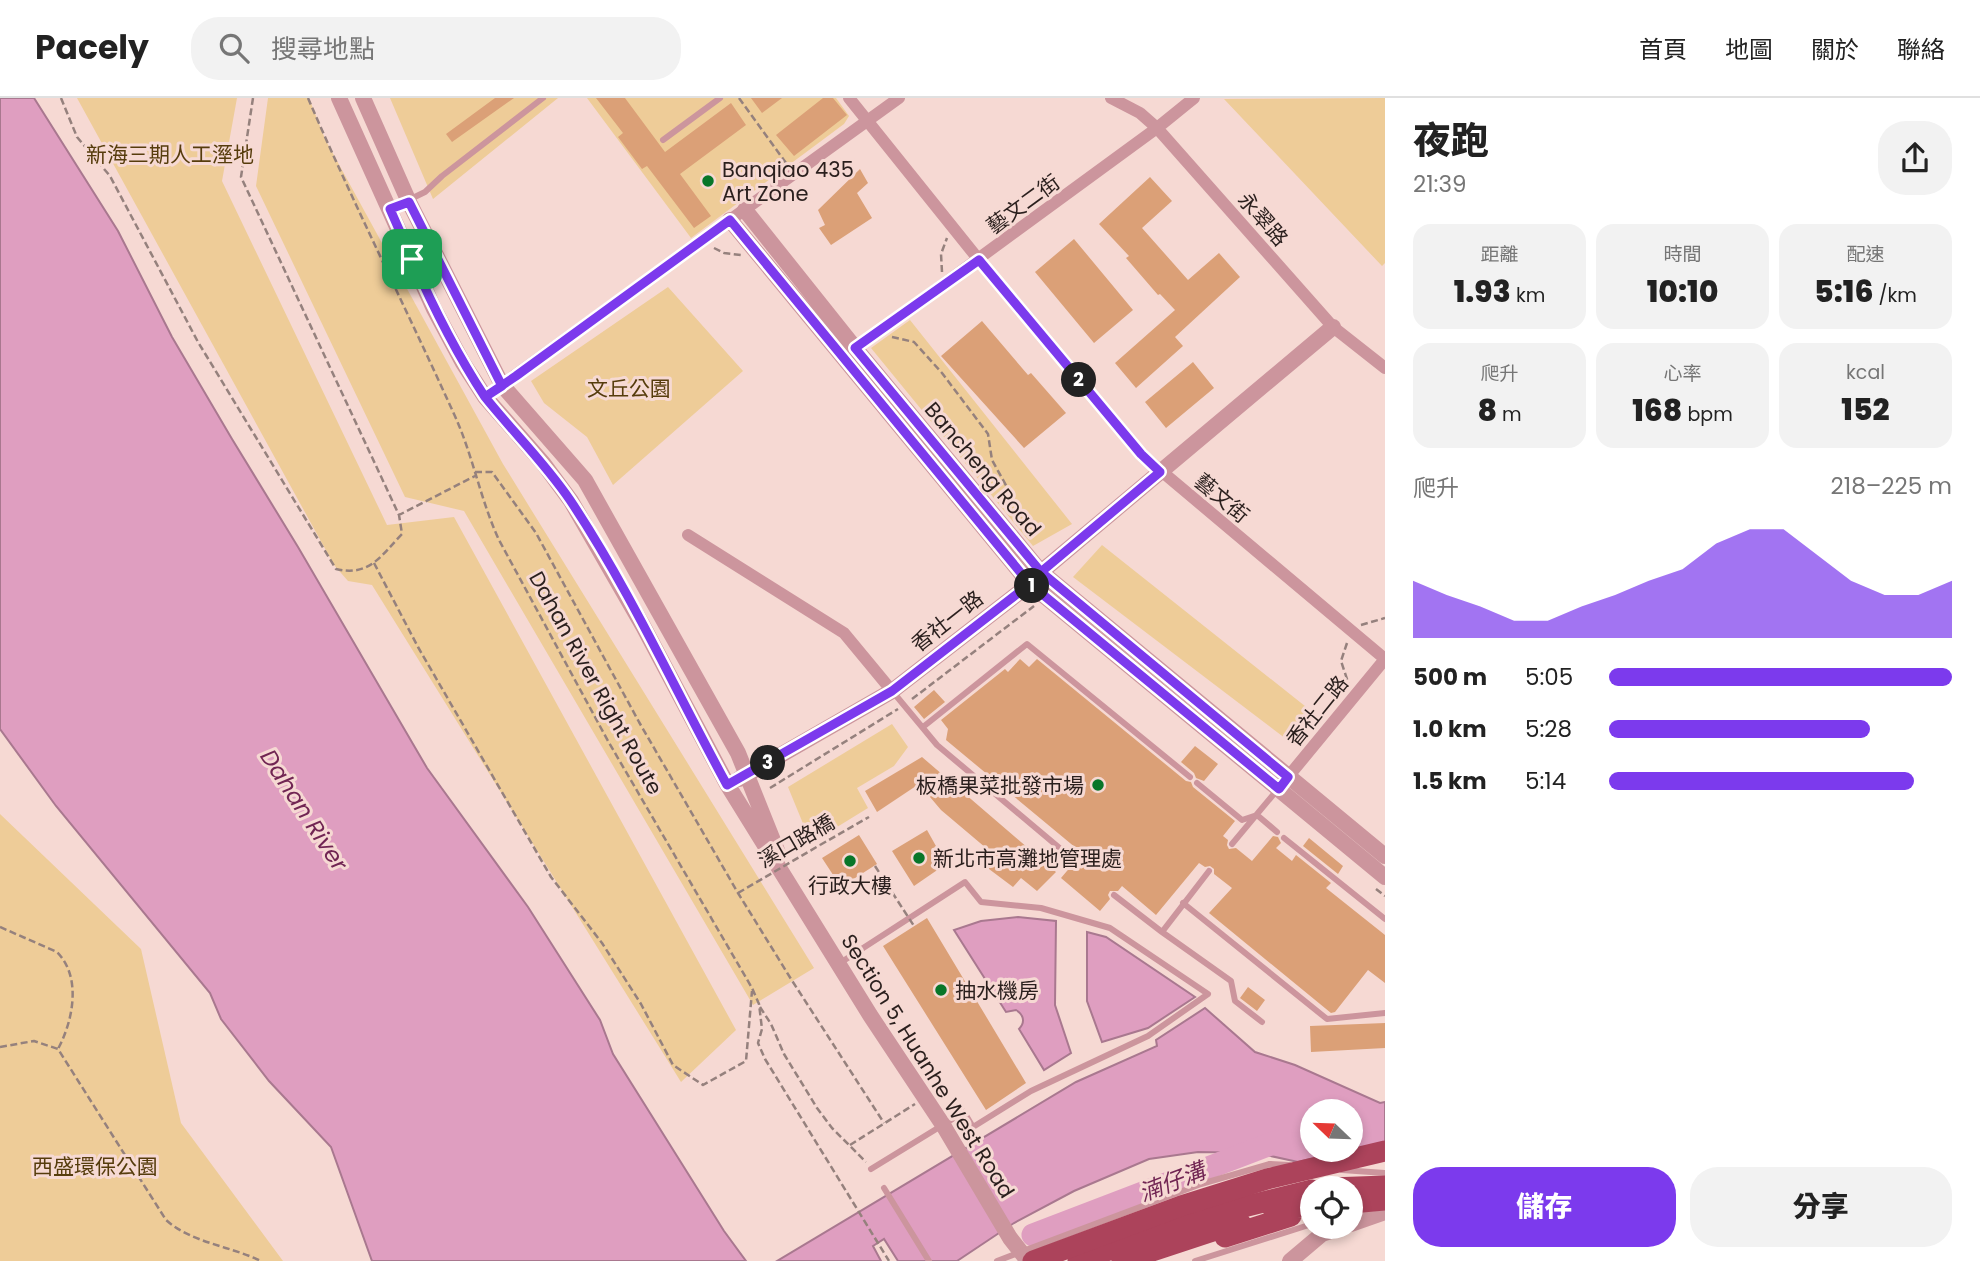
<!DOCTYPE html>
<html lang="zh-TW">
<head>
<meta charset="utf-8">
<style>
  :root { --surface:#fff; --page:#f2f2f2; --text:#222; --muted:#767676; --line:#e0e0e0; --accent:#7c3aed }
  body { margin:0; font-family:Poppins,"Noto Sans TC",sans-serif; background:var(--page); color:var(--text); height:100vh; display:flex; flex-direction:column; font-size:26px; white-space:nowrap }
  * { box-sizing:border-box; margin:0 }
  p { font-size:23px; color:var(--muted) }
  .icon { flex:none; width:38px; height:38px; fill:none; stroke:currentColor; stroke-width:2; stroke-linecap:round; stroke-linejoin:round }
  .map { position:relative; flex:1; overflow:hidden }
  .details { display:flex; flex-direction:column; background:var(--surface); width:595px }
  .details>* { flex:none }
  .needle { width:46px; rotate:293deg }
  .tools { position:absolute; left:1300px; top:1001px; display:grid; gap:14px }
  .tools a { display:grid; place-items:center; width:63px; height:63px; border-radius:50%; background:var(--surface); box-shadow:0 4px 10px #0003; font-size:35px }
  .pin { position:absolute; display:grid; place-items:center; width:60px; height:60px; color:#fff; margin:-30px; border-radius:14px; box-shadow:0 4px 10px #0006 }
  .km { position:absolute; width:35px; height:35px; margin:-18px; border-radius:50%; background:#222; color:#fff; font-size:19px; line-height:35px; text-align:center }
  .round { display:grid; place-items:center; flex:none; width:74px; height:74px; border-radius:28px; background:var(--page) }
  .head { display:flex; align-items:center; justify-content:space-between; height:119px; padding:0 28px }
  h1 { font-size:38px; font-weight:800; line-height:52px }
  .metrics { display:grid; grid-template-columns:repeat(3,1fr); gap:10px; height:119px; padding:7px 28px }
  .metrics div { display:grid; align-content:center; border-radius:18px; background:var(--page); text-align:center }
  .metrics b { font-size:30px; font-weight:800 }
  .metrics small { font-size:19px; font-weight:400 }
  .metrics p { font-size:19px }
  .chart { height:196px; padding:14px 28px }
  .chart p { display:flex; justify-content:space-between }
  .chart svg { width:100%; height:126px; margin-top:7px; fill:var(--accent); opacity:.7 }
  .action { display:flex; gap:14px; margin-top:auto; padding:14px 28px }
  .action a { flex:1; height:80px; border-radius:28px; background:var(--accent); color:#fff; font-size:28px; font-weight:800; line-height:80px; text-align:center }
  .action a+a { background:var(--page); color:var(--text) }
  ul { padding:0 28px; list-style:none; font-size:23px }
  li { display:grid; grid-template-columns:112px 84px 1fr; align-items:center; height:52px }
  li i { height:18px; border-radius:9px; background:var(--accent) }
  header { display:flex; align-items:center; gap:42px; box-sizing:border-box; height:98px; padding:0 35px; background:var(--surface); border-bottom:2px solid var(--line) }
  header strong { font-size:33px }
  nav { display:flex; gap:38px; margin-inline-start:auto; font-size:24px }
  .search { width:490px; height:63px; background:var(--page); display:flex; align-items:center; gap:18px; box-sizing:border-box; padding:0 24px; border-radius:28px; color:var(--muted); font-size:26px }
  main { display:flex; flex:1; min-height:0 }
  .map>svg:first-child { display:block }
</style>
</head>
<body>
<header>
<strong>Pacely</strong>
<div class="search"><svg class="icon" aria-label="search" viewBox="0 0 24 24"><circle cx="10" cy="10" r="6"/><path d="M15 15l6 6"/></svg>搜尋地點</div>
<nav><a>首頁</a><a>地圖</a><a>關於</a><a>聯絡</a></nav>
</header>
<main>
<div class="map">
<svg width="1385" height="1163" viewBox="0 0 1385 1163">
  <rect width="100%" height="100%" fill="#f6d9d3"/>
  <path fill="#eecc98" d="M77 0H237L222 83 387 427 454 419 736 932 681 984 372 487 348 483 334 467Z
    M268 0H309L325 41 503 366 814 870 753 907 464 413 405 399 256 88Z
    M390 0H558L433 101Z
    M587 0H836L849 18 844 26 691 140Z
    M1385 0V165L1382 168 1224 1Z
    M668 189 743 273 613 387 587 339 544 305 531 283Z
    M910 222 1072 426 1033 448 871 250Z
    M1102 447 1320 620 1294 647 1073 479Z
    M892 626 908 649 894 668 857 690 868 710 811 745 788 689Z
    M0 716 141 851 181 1025 283 1163H0Z"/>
  <path fill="#df9ec0" stroke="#a9788f" stroke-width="2" d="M0 0H34L118 133 172 239 232 341 298 449 427 670 528 809 600 922 613 956 724 1133 746 1163H372L331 1049 269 983 221 921 210 895 56 708 0 631Z
    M1018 819 1056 823 1055 907 1071 955 1044 972 1019 931C1026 924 1023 916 1016 912L1006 914 954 832 981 823Z
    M1087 834 1106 839 1195 899 1148 930 1102 944 1087 903Z
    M1205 910 1255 954 1295 967 1380 1005 1385 1004V1061L1351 1050V1013H1312V1052H1346L1298 1064 1257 1055 1198 1054 1149 1061 1074 1093 1014 1125 957 1163H898L884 1141 873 1148 881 1163H777L1076 984 1157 948 1156 942Z"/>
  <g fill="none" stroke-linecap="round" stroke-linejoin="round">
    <path stroke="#df9ec0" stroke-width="23" d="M1033 1137 1276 1044 1312 1048"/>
  </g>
  <path fill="#dba077" d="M495 0H514L452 44 446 36Z
    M596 0H625L665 54 731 5 746 27 680 76 711 118 694 130 647 68 642 71 618 39 623 35Z
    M751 0H782L762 15Z
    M823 0H833L847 17 794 58 776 37Z
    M860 71 868 85 857 95 872 120 831 147 819 130 825 127 818 112Z
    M1150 79 1172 103 1142 130 1188 182 1219 155 1240 179 1175 239 1183 248 1136 290 1115 265 1175 212 1160 196 1158 197 1126 160 1129 158 1099 126Z
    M1074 141 1133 212 1094 245 1035 174Z
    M982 223 1028 277 1031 275 1066 315 1024 350 941 258Z
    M1193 264 1214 290 1166 330 1145 304Z
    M1020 561 1029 569 1037 561 1186 683 1191 684 1193 689 1235 723 1223 738 1228 742 1227 747 1229 751 1236 750 1252 763 1273 738 1278 739 1281 745 1276 750 1292 763 1296 757 1331 785 1326 790 1385 837V885L1368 872 1335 914 1331 915 1209 815 1232 790 1214 776V771L1210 768 1205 769 1199 765 1156 817 1122 788 1118 793H1110L1108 797 1110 801 1100 813 1061 780 1072 767H1079L1081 763 1079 759 1082 755 946 642 948 631 941 622 1005 571 1008 574Z
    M934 592 945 604 924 621 914 609Z
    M1195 648 1218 666 1204 683 1196 680 1194 675 1181 664Z
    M922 659 1056 774 1037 793 1021 780 1013 789 977 762 986 750 941 712 919 686 877 714 865 693Z
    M927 732 946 766 914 788 892 753Z
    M859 737 877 766 841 789 822 760Z
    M1309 740 1343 768 1338 776 1303 748Z
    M927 820 1026 985 986 1012 883 848Z
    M1248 889 1265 902 1257 913 1240 900Z
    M1385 925V950L1311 954 1310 928Z"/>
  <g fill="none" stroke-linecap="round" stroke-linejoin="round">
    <path stroke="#95817d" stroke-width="2.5" stroke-dasharray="7 3.5" stroke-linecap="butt" d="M61 0 77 39 110 78 198 244 336 471C369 479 381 458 402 436L399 417
      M253 0 241 79 399 417 475 378
      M308 0C354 107 406 210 454 316 473 357 480 401 499 442L608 643 752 890 759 906 762 931 758 945 765 961 889 1163
      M739 0 786 65
      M714 150 724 155 741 157
      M942 174 941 156 947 140
      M892 239 914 244 942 275 988 336 992 362 1008 391 1004 405
      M475 374H492L536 435 639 624 738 795 791 881 884 1025
      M374 465 418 549 551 779 602 845 641 906 673 967 703 987 746 963 752 893
      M1361 527 1385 520
      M1347 545 1341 563 1349 587
      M912 601 1034 508
      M770 690 898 611
      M820 747 869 719
      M1376 791 1385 798
      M0 829 57 854C82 879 73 923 58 951
      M760 909 771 926 784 956 817 1010 832 1030 866 1064
      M0 949 34 943 58 951 166 1122C192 1145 230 1148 261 1163
      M850 1047 915 1006"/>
    <path stroke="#cc959d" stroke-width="6" d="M663 42 720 0
      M390 111 425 94 442 78 543 0
      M893 594 937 647 1075 763
      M923 629 1027 546 1190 679
      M1197 685 1242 722 1257 717 1277 734
      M1284 740 1385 821
      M1232 746 1278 691
      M1114 797 1162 834 1209 773
      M1183 805 1327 921 1385 915
      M1162 834 1231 883 1235 903 1262 924
      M840 865 965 784 981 804 1041 810 1110 830 1208 896 1148 938 1031 993 973 1029 964 1014 871 1071
      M1270 1066 1289 1067
      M1342 1072 1385 1075
      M884 1090 929 1163
      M1195 1163 1312 1126"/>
    <path stroke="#cc959d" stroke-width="12" d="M849 0 979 162 1141 356 1385 561
      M1111 0 1140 15 1157 30 1333 229 1385 270
      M848 256 1157 30 1194 0
      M485 299 899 0
      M688 437 844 535 892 593
      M1283 685 1385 561"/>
    <path stroke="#cc959d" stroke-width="16" d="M339 0 434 211 463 265 485 299 543 365 571 403 643 528 727 686 870 917 943 1027 1010 1140 1028 1163
      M363 0 409 104 502 287 585 382 738 655 778 755
      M745 112 855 250 1041 474 1385 758
      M730 122 1030 486 1385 779
      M739 681 892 593 1030 486 1041 474 1333 229
      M1351 1126 1385 1114
      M1290 1163 1322 1136 1343 1129"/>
    <path stroke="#ac435b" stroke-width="21" d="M1331 1090 1385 1088
      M1351 1105 1385 1102
      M1274 1114 1292 1109 1312 1108
      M1225 1139 1291 1118
      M1078 1163 1199 1120 1312 1092
      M1122 1163 1240 1124"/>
    <path stroke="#95817d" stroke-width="2.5" stroke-dasharray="7 3.5" stroke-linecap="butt" d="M875 768 914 828
      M738 795 820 747"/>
    <path stroke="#cc959d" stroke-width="6" d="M997 1163 1201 1086 1270 1066"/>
    <path stroke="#ac435b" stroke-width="21" d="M1033 1163 1181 1108 1267 1081 1385 1053"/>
  </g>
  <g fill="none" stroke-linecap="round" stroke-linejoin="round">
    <defs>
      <path id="route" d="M412 161C433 209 456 255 485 299L516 278 730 122 1030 486 1279 691 1288 679 1041 474 1160 374 1141 356 979 162 855 250 1041 474 1030 486 892 593 727 687C675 592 630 492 570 402 545 365 513 334 485 299L502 288 409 104 390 111 412 161"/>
    </defs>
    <use href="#route" stroke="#fff" stroke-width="14"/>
    <use href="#route" stroke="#7c3aed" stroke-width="9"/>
  </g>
  <g fill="#087629" stroke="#f6d9d3" stroke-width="2.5">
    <circle cx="708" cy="83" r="7"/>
    <circle cx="1098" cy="687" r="7"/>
    <circle cx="919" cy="760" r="7"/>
    <circle cx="850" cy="763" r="7"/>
    <circle cx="941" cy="892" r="7"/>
  </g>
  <g text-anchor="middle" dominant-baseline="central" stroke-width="6" stroke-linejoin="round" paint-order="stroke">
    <g font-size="21" fill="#563c0c" stroke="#f6d9d3">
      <text x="170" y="56">新海三期人工溼地</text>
      <text x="629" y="290">文丘公園</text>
      <text x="95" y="1068">西盛環保公園</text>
    </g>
    <g font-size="21" fill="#2a1f1d" stroke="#f6d9d3" text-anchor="start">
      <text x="722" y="71">Banqiao 435<tspan x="722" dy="24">Art Zone</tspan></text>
      <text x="1084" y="687" text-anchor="end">板橋果菜批發市場</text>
      <text x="933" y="760">新北市高灘地管理處</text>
      <text x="850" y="787" text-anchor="middle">行政大樓</text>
      <text x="955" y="892">抽水機房</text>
    </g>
    <g font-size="21" fill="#2a1f1d" stroke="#f6d9d3">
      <text transform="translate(1023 106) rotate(-36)">藝文二街</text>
      <text transform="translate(1263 121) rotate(49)">永翠路</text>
      <text transform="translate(983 371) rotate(50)">Bancheng Road</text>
      <text transform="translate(1222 400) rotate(40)">藝文街</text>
      <text transform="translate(947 523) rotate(-38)">香社一路</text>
      <text transform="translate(596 585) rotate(61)">Dahan River Right Route</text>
      <text transform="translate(1317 613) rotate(-51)">香社二路</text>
      <text transform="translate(796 743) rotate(-30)">溪口路橋</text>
      <text transform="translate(928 968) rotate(58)">Section 5, Huanhe West Road</text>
    </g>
    <g font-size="23" font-style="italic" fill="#712553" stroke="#f6d9d3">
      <text transform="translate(304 712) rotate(57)">Dahan River</text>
      <text transform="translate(1172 1084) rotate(-21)">湳仔溝</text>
    </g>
  </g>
</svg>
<div class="tools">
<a><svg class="needle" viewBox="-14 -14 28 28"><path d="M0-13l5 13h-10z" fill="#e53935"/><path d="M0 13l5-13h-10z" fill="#767676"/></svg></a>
<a><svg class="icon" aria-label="locate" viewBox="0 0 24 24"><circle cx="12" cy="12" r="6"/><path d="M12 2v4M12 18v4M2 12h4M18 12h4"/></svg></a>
</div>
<div class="pin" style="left:412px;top:161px;background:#1e9e55"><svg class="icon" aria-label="arrive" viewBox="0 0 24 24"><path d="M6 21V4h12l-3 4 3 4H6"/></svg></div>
<b class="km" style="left:1032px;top:488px">1</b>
<b class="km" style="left:1079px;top:282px">2</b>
<b class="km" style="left:768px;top:665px">3</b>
</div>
<section class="details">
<div class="head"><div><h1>夜跑</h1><p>21:39</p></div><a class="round"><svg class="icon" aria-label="share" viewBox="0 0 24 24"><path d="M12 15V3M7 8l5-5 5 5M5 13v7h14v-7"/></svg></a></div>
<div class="metrics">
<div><p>距離</p><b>1.93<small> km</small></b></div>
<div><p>時間</p><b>10:10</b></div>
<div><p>配速</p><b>5:16<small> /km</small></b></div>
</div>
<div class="metrics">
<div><p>爬升</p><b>8<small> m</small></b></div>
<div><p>心率</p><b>168<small> bpm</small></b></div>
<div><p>kcal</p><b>152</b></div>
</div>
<div class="chart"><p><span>爬升</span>218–225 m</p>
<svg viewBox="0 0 160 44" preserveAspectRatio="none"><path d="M0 44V24L10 29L20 33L30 38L40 38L50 33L60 29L70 24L80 20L90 11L100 6L110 6L120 15L130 24L140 29L150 29L160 24V44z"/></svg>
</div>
<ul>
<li><b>500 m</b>5:05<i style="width:100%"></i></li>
<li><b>1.0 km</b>5:28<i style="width:76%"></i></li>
<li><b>1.5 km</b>5:14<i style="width:89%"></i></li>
</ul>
<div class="action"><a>儲存</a><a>分享</a></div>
</section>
</main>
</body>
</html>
